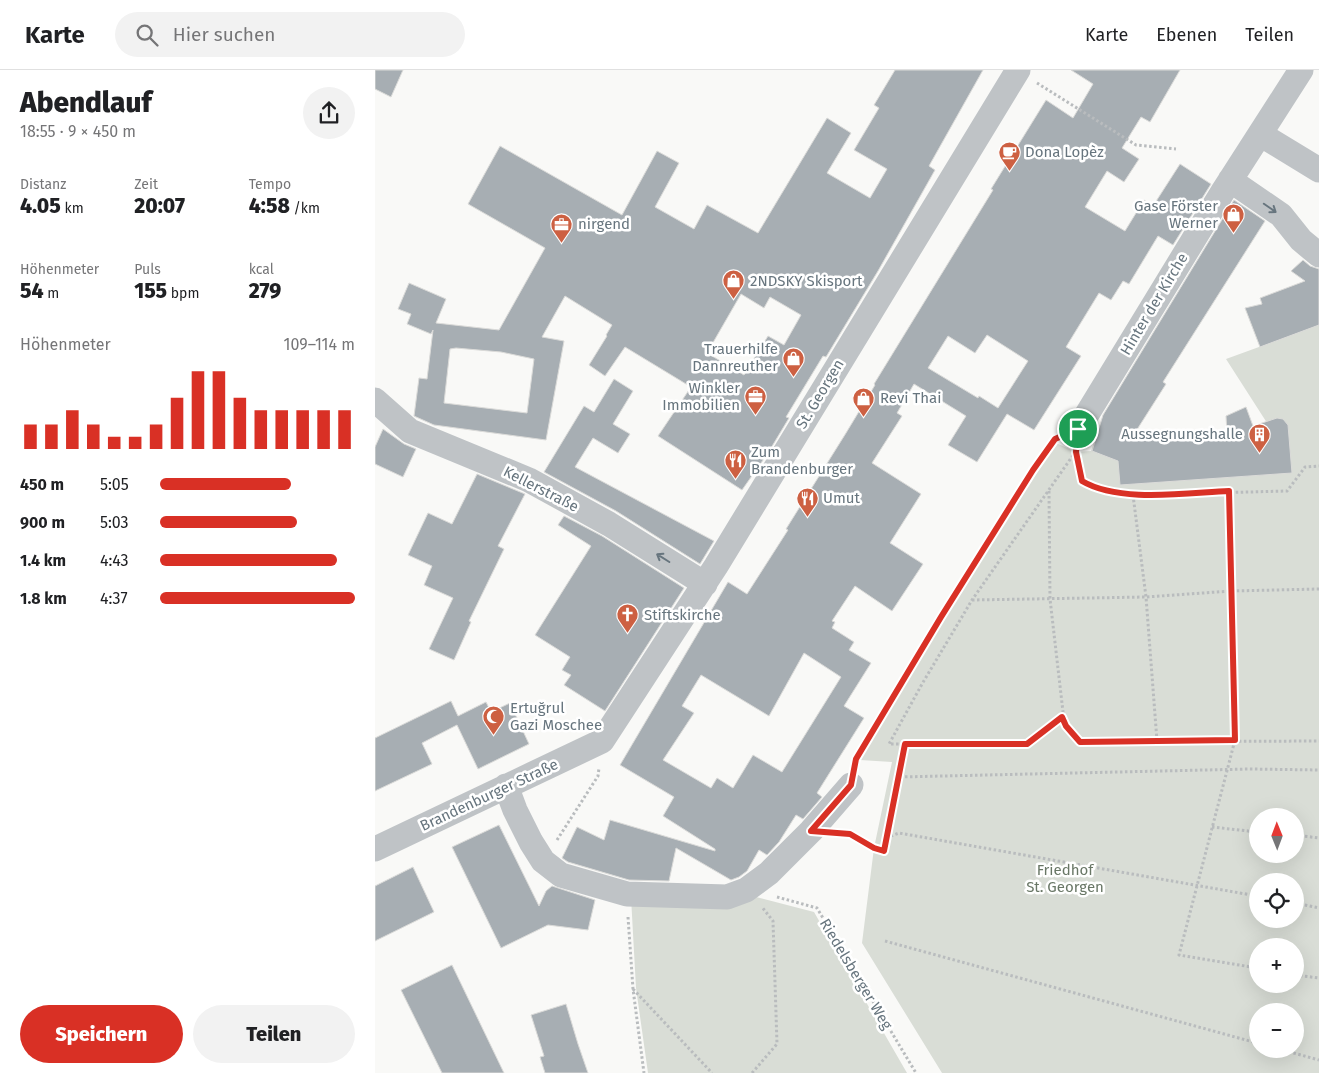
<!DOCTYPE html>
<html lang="de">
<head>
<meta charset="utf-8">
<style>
  :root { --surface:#fff; --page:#f2f2f2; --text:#202124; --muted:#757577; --line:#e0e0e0; --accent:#d93025 }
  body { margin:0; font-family:"Fira Sans",sans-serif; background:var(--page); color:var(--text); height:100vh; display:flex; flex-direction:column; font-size:19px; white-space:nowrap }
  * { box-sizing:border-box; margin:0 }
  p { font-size:16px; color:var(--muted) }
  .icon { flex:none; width:28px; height:28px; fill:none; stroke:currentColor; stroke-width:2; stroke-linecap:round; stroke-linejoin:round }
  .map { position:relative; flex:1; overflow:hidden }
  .drawer { display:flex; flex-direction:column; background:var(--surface); width:375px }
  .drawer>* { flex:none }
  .needle { width:32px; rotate:359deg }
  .controls { position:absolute; left:874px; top:738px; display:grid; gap:10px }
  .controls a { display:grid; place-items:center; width:55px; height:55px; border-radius:50%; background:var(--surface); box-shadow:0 5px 20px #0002; font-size:25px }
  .pin { position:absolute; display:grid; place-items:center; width:42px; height:42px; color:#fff; margin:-21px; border:2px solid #fff; border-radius:50%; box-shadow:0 1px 5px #0007 }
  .round { display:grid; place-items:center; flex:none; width:52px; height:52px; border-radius:26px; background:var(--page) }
  .summary { display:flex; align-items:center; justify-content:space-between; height:85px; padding:0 20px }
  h1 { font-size:28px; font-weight:800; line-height:38px }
  .metrics { display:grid; grid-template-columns:repeat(3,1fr); gap:8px; height:85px; padding:5px 20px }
  .metrics div { display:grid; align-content:center }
  .metrics b { font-size:21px; font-weight:800 }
  .metrics small { font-size:14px; font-weight:400 }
  .metrics p { font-size:14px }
  .chart { height:140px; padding:10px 20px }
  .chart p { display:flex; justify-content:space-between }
  .chart svg { width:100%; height:90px; margin-top:5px; stroke:var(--accent); stroke-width:6 }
  .action { display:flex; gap:10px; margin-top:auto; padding:10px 20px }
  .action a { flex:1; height:58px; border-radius:30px; background:var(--accent); color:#fff; font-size:20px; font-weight:800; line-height:58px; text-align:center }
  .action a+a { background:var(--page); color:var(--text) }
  ul { padding:0 20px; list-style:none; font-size:16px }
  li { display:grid; grid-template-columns:80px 60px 1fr; align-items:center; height:38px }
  li i { height:12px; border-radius:6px; background:var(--accent) }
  header { display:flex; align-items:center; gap:30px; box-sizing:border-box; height:70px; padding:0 25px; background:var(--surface); border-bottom:1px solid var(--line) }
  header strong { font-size:24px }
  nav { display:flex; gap:28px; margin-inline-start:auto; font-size:18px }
  .search { width:350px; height:45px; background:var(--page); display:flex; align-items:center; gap:12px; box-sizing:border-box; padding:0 18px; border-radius:28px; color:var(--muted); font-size:19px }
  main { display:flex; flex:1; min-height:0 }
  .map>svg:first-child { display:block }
</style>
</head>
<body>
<header>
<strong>Karte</strong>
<div class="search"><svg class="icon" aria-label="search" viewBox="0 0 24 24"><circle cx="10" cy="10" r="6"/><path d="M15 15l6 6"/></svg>Hier suchen</div>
<nav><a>Karte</a><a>Ebenen</a><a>Teilen</a></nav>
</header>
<main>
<section class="drawer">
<div class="summary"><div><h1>Abendlauf</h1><p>18:55 · 9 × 450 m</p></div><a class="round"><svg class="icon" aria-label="share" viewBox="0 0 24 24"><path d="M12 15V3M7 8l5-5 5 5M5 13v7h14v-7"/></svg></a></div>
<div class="metrics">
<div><p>Distanz</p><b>4.05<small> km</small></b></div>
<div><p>Zeit</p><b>20:07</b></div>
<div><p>Tempo</p><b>4:58<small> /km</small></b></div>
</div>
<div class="metrics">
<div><p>Höhenmeter</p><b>54<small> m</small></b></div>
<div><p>Puls</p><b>155<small> bpm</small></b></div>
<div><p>kcal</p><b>279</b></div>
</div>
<div class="chart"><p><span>Höhenmeter</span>109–114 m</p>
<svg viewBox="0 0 160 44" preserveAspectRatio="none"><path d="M5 44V32M15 44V32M25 44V25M35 44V32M45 44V38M55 44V38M65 44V32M75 44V19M85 44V6M95 44V6M105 44V19M115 44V25M125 44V25M135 44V25M145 44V25M155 44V25"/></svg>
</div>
<ul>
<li><b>450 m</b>5:05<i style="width:67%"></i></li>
<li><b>900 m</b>5:03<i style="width:70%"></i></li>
<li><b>1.4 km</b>4:43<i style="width:91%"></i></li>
<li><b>1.8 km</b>4:37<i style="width:100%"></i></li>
</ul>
<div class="action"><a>Speichern</a><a>Teilen</a></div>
</section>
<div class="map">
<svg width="944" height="1003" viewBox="0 0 944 1003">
  <rect width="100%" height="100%" fill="#f9f9f7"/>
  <path fill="#d9ddd6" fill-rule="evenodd" d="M944 255V1003H567L487 873 499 778 517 692 485 690 575 538 681 373 701 382 716 381 722 363 772 383 771 368 852 363 851 346 871 337 878 357 894 356 851 289ZM882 746H920V784H882ZM882 811H920V849H882ZM882 876H920V914H882ZM882 941H920V979H882Z
    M373 825 439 842 532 1003H273L261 918 256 827Z"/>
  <path fill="#a7aeb3" stroke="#dbdbd9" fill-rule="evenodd" d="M0 0H28L16 27 0 19Z
    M520 0H608L554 96 560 100 503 201 451 287 448 286 411 347 414 348 393 383 367 420 283 366 316 317 250 277 230 306 214 295 232 266 231 265 237 255 190 226 167 267 189 271 171 370 59 355 39 346 44 308 52 309 58 260 56 264 32 254 36 244 23 239 34 213 71 229 61 253 124 260 170 178 93 134 125 76 247 145 282 81 304 93 280 137 319 159 332 135 383 163 452 48 476 63 452 103 495 128 512 99 479 80 504 38 499 35ZM366 224 389 238 395 227 426 245 409 275 393 266 369 305 332 283ZM81 278 126 282 159 289 152 343 69 333 75 279Z
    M696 0H805L775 52 766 47 747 78 764 89 749 112 732 101 710 137 750 161 769 130 778 136 805 94 836 114 798 175 783 166 754 214 748 211 736 230 724 223 691 277 706 286 659 360 632 344 602 392 573 375 591 346 539 314 522 343 527 346 497 393 546 424 515 473 548 494 517 541 480 516 457 551 460 552 457 558 479 572 474 580 496 593 469 636 489 648 442 723 447 727 428 749 421 745 404 772 392 785 384 780 372 801 364 807 356 810 301 778 294 811 254 810 193 792 187 788 202 757 229 770 235 750 340 781V779L288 746 299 727 245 695 353 512 372 524 413 460 411 459 471 363 500 315 499 314 618 120 616 119 671 30 698 48 718 14ZM612 265 653 291 623 338 604 326 603 328 553 298 573 266 600 283ZM429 583 466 607 407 702 378 685 358 718 342 708 336 718 288 690 319 643 307 636 326 605 394 646Z
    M859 130 890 151 788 312 791 314 756 369 852 363 851 346 871 337 878 356 902 348 908 349 913 355 917 403 745 415 743 391 717 381 728 345Z
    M928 190 935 196 944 199V255L885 277 870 238 887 234 885 228 930 211 916 201Z
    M239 309 258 321 238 354 255 364 243 383 218 368 200 397 339 471 325 494 241 441 169 402 209 336 219 342Z
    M8 359 29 374 41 379 28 407 0 394V377Z
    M102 404 150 424 123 476 129 479 94 551 96 552 79 590 54 579 78 528 49 515 57 496 33 485 53 443 77 454Z
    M189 446 227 466 309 518 230 641 189 615 196 605 187 600 195 587 160 565 216 476 183 455Z
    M76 631 83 646 111 632 116 642 135 633 154 674 103 699 82 655 47 673 57 694 0 721V668Z
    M124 755 164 836 171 821 177 816 220 830 213 860 173 855 126 878 77 777Z
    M38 797 59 842 0 871V816Z
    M77 895 129 1003H67L26 920Z
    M191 934 203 974 213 1003H170L165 987 169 986 156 945Z"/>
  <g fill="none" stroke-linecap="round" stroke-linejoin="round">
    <path stroke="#b9bcbe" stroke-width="3" stroke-dasharray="2.5 2.5" stroke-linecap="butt" d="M662 13 761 75 801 79
      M701 381 597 530 547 614 514 674H652L687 647 691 655 705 672 944 671
      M701 382 707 411 719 418 758 425
      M674 421 675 529 688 642 687 647
      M854 421 860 670 804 885 882 898
      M597 530 771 527 856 521 944 519
      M782 671 771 527 758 425 912 421 930 397 944 396
      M481 692 567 547 680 369 683 368
      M524 707 529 675
      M837 757 882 762
      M464 764C481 764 493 776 509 781L524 707 874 699 944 700
      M920 765 944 768
      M511 768 524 763 882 826
      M182 770 223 706 224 698
      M402 827 442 838 541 1003
      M920 833 944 838
      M253 847 258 919 269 1003
      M510 871 882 973
      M920 905 944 908
      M258 919 337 1003
      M904 979 944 990
      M377 1003 402 974 398 851 387 837"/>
    <path stroke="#bfc3c6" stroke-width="25" d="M885 64 944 100
      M855 110 906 145 926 170 944 185
      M0 330 35 361 154 410 234 454 330 514
      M703 359 847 123 926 0
      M131 716 140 740 156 772 168 791 186 805 252 824 352 827 371 820 394 803 436 761 476 715
      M0 779 227 671 341 496 643 0"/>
  </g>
  <defs><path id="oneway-shaft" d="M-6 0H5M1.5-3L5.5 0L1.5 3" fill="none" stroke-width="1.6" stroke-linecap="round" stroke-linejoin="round" transform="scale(1.25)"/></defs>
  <g stroke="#67757e">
    <use href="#oneway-shaft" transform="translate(895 138) rotate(35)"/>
    <use href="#oneway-shaft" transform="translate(288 488) rotate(-148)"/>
  </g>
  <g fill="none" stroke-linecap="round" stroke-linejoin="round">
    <defs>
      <path id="route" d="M703 359 701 382 707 411C744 433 810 423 854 421L860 670 705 672 691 656 687 647 652 674H530L509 781 499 778 475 764 436 761 476 715 481 689 566 547 658 400 680 369Z"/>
    </defs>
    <use href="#route" stroke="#fff" stroke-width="10"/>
    <use href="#route" stroke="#d93025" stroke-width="6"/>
  </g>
  <defs>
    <symbol id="cafe-pin" viewBox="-11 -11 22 30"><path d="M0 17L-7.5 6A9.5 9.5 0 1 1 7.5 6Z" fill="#cd6042" stroke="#fff"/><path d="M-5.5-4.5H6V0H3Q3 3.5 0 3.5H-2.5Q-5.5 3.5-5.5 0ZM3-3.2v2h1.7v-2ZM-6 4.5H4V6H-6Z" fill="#fff"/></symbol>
    <symbol id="shop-pin" viewBox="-11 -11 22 30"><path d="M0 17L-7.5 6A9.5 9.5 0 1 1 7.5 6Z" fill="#cd6042" stroke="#fff"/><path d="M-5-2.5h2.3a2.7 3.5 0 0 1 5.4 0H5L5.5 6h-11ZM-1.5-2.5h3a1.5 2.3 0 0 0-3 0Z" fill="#fff"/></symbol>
    <symbol id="office-pin" viewBox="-11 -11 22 30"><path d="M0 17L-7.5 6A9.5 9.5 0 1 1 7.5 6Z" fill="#cd6042" stroke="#fff"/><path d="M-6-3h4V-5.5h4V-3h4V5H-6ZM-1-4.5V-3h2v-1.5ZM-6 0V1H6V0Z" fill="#fff"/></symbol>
    <symbol id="building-pin" viewBox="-11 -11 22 30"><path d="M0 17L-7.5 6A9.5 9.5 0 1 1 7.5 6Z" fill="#cd6042" stroke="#fff"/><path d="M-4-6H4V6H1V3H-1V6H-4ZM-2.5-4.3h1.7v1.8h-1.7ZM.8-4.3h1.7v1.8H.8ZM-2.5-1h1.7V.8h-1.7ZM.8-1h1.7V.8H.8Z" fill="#fff"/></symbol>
    <symbol id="restaurant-pin" viewBox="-11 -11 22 30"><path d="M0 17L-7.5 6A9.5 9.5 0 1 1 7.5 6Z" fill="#cd6042" stroke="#fff"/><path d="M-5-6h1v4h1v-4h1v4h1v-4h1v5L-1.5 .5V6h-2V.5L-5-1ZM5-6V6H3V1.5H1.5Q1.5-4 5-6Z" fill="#fff"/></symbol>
    <symbol id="church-pin" viewBox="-11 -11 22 30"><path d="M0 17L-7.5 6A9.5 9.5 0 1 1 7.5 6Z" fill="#cd6042" stroke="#fff"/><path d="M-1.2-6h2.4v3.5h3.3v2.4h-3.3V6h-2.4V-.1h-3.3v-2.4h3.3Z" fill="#fff"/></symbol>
    <symbol id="mosque-pin" viewBox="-11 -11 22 30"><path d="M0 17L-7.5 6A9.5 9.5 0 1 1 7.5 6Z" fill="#cd6042" stroke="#fff"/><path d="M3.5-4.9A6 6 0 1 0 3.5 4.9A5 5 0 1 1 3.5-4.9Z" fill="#fff"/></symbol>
  </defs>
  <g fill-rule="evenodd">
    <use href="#cafe-pin" x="622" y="70" width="25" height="34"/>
    <use href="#shop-pin" x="846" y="132" width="25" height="34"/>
    <use href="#office-pin" x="174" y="142" width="25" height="34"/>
    <use href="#shop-pin" x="346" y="198" width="25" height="34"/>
    <use href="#shop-pin" x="406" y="276" width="25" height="34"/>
    <use href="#office-pin" x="368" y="314" width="25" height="34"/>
    <use href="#shop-pin" x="476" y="316" width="25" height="34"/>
    <use href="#building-pin" x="872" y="352" width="25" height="34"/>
    <use href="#restaurant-pin" x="348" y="378" width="25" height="34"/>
    <use href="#restaurant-pin" x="420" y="416" width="25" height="34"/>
    <use href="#church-pin" x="240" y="532" width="25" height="34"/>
    <use href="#mosque-pin" x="106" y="634" width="25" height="34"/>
  </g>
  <g text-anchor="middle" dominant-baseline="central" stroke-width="5" stroke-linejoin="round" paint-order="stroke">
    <g font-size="15" fill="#67757e" stroke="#fff" text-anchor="start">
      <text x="650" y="82">Dona Lopèz</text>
      <text x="843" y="136" text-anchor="end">Gase Förster<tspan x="843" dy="17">Werner</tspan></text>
      <text x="203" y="154">nirgend</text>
      <text x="375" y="211">2NDSKY Skisport</text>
      <text x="403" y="279" text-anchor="end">Trauerhilfe<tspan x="403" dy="17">Dannreuther</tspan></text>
      <text x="365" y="318" text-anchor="end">Winkler<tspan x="365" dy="17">Immobilien</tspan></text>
      <text x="505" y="328">Revi Thai</text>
      <text x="868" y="364" text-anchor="end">Aussegnungshalle</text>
      <text x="376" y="382">Zum<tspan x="376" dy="17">Brandenburger</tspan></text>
      <text x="448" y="428">Umut</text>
      <text x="269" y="545">Stiftskirche</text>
      <text x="135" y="638">Ertuğrul<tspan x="135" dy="17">Gazi Moschee</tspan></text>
    </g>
    <g font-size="15" fill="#67757e" stroke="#fff">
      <text transform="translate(779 234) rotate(-59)">Hinter der Kirche</text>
      <text transform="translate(445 324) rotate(-59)">St. Georgen</text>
      <text transform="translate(166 419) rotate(27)">Kellerstraße</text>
      <text transform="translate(114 725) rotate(-25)">Brandenburger Straße</text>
      <text transform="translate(481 904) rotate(59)">Riedelsberger Weg</text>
    </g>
    <g font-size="15" fill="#697766" stroke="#fff">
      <text x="690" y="800">Friedhof<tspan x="690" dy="17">St. Georgen</tspan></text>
    </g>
  </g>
</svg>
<div class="controls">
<a><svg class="needle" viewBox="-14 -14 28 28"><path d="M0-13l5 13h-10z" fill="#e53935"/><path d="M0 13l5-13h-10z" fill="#757577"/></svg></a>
<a><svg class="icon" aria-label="locate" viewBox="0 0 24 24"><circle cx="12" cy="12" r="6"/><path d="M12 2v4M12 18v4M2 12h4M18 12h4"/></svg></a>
<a>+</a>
<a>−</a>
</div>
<div class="pin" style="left:703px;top:359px;background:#1e9e55"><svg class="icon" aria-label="arrive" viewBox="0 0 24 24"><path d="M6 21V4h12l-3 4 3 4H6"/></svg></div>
</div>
</main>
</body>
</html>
